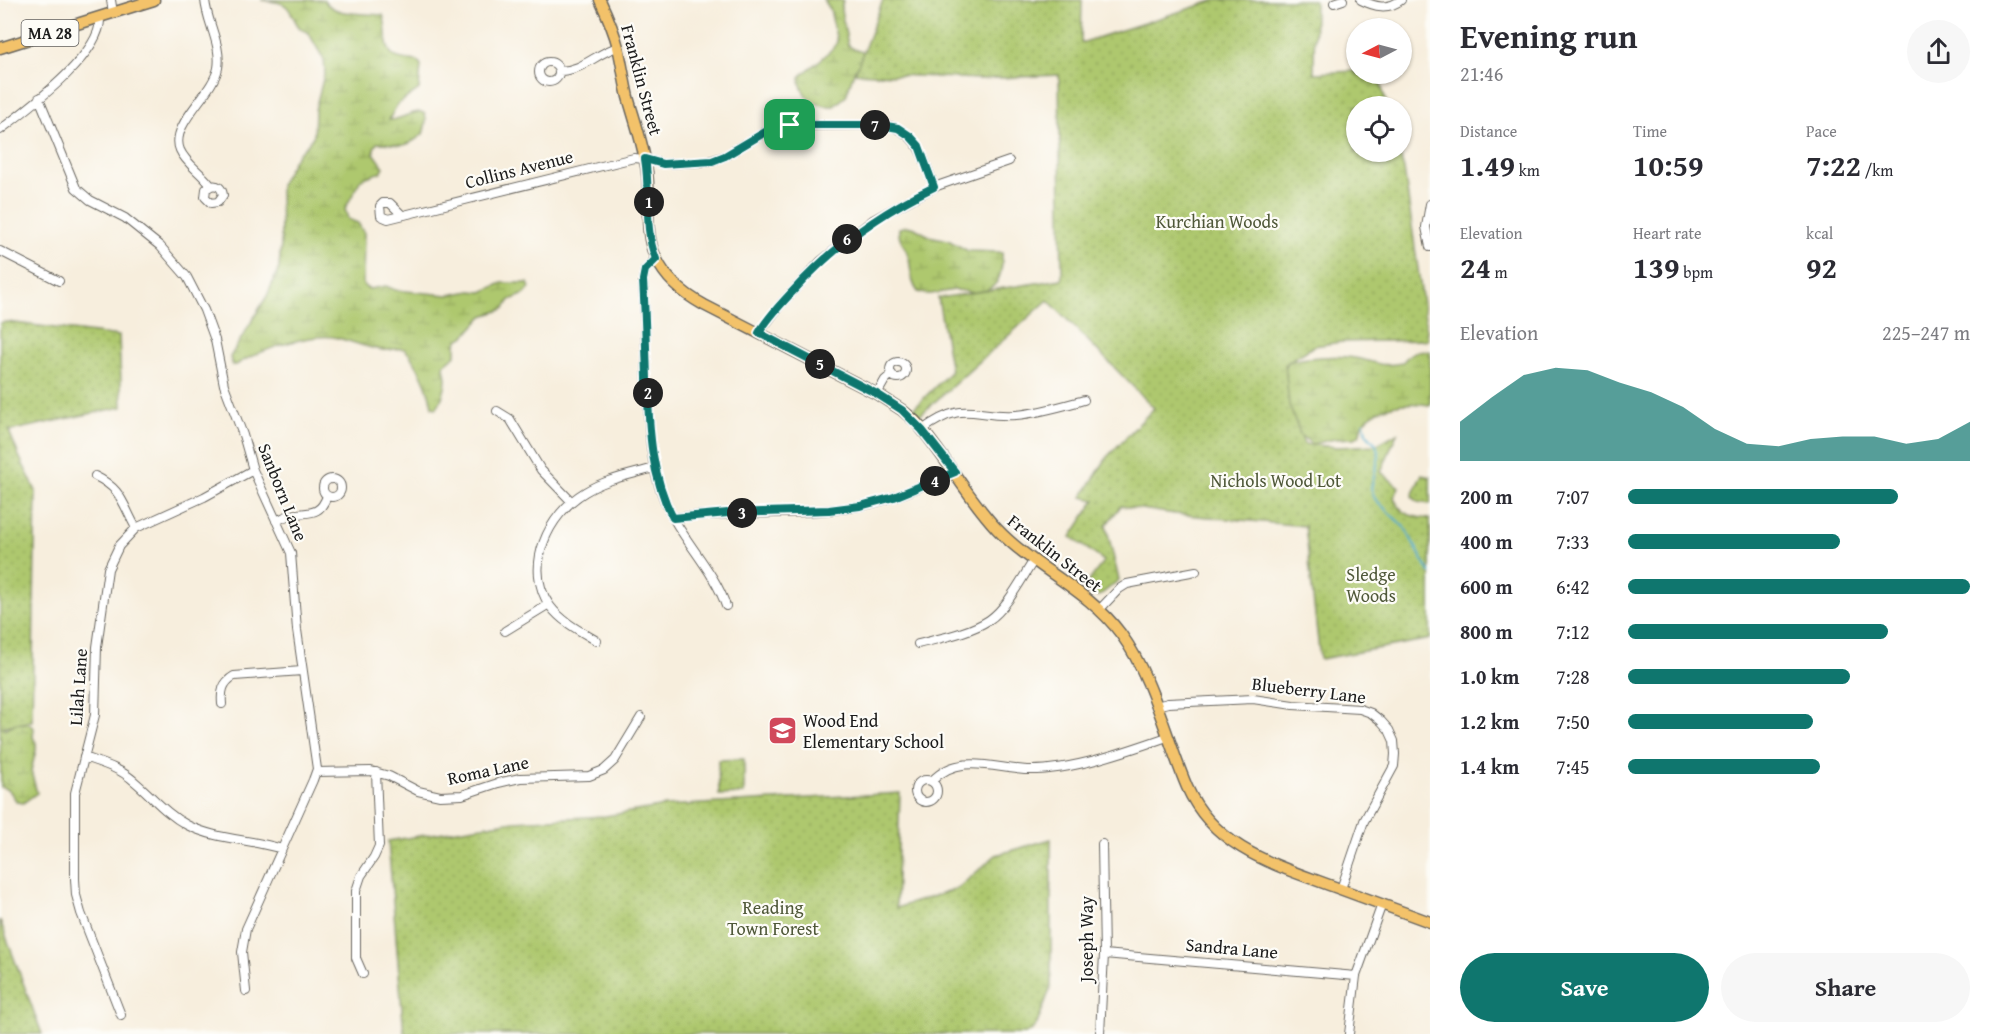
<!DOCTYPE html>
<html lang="en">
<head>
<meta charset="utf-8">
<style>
  :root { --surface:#fff; --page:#f7f7f7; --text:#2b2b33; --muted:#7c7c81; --accent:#0f766e }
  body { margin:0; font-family:"Gentium Book Plus",serif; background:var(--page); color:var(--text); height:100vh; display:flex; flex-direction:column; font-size:22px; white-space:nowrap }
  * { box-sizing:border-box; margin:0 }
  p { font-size:20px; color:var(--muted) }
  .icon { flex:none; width:33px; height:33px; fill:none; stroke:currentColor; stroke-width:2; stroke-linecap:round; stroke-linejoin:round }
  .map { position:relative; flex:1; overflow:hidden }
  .details { display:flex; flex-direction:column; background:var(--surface); width:570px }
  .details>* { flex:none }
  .needle { width:39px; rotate:264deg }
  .buttons { position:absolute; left:1346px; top:18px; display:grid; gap:12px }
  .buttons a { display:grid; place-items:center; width:66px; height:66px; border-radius:50%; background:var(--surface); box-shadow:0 2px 4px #0004; font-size:30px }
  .pin { position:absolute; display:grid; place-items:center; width:51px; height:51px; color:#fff; margin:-26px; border-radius:12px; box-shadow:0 3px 9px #0006 }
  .km { position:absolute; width:30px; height:30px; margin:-15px; border-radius:50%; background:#222; color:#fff; font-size:16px; line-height:30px; text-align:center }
  .round { display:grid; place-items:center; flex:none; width:63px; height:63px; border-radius:32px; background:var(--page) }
  .headline { display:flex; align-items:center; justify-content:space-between; height:102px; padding:0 30px }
  h1 { font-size:33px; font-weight:600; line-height:45px }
  .figures { display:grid; grid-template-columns:repeat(3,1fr); gap:9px; height:102px; padding:6px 30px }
  .figures div { display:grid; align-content:center }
  .figures b { font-size:30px; font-weight:600 }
  .figures small { font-size:16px; font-weight:400 }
  .figures p { font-size:16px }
  .chart { height:168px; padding:12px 30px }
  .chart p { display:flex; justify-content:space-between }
  .chart svg { width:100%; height:108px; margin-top:6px; fill:var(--accent); opacity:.7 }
  .cta { display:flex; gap:12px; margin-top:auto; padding:12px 30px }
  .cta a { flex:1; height:69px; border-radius:36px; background:var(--accent); color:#fff; font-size:24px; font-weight:600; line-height:69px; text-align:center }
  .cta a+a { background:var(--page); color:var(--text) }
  ul { padding:0 30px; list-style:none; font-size:20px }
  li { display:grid; grid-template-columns:96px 72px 1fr; align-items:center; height:45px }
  li i { height:15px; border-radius:8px; background:var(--accent) }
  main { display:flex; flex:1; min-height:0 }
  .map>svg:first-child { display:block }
</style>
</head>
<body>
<main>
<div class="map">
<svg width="1430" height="1034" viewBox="0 0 1430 1034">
  <defs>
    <pattern id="wetland-marsh" width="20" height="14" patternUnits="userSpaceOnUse" patternTransform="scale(1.5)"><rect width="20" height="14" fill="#aec86e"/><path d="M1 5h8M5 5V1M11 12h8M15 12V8" fill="none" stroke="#95ab5f"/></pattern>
    <pattern id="park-dots" width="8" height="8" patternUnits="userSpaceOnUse" patternTransform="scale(1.5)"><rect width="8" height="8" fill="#aec86e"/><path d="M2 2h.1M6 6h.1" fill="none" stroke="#95ab5f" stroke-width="1.8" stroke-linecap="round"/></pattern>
  </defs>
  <rect width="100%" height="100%" fill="#fdfcf7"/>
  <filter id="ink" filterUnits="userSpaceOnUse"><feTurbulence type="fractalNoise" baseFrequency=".0167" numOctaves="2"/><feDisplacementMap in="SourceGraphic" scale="12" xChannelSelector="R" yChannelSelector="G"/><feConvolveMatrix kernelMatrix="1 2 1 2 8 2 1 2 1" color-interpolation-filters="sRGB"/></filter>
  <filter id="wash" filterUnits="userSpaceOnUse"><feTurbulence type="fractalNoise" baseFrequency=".008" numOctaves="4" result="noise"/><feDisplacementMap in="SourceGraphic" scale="24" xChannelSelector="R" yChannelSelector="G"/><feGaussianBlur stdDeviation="1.35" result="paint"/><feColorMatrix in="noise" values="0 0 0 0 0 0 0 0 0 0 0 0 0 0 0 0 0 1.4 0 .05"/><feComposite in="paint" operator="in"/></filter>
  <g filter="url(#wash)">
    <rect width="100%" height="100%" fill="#f7eedd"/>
    <path fill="url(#wetland-marsh)" stroke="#657245" stroke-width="1.5" d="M261 0H324C334 17 365 13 383 15 388 26 383 48 394 56 400 60 411 60 418 61L421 65 419 89 397 105 389 120C402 122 436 93 423 134 400 153 400 142 377 143L374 148V153L384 167 381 172 361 179 345 209 348 219 358 223 364 233 363 284 366 288 370 289 386 286 395 290 448 295 471 291 482 292 502 283H528L530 288 525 294 510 300 504 309 483 316 464 337 459 339 456 344V355L444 365C444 371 446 374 446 379 446 389 442 399 437 408L432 407C429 388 418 364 405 349 398 347 390 351 382 350 368 348 352 342 338 338 313 331 258 351 236 365H232L230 357 267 296 279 268 281 244 280 185 296 156 308 144 314 135 315 110 325 71 324 60 308 32C295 30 295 14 286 6 280 1 268 1 261 0Z
      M824 0H843L841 10 848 45C864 59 889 50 908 47L855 69 846 96 834 106C816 107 800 97 800 77 811 66 829 56 837 42L830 9Z
      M907 226 915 228 929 236 948 240 968 251 999 252 1002 253C1003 278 997 294 969 292 964 291 960 290 955 290 942 291 930 297 918 292 909 280 912 268 908 255 905 245 897 238 899 228Z
      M1420 351H1430V405C1407 401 1380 404 1363 423 1360 427 1361 432 1359 436L1354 438 1335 439 1312 444 1294 431 1281 378 1288 362C1305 357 1337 355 1355 358 1376 361 1378 368 1402 363 1408 356 1410 352 1420 351Z
      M0 715 4 729 17 723 30 724 34 728 33 737 36 743V750L31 771 37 793 23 803 17 802 9 790 1 787Z"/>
    <path fill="url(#park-dots)" stroke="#657245" stroke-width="1.5" d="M883 0H1082L1081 43 1216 0H1315L1314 73 1356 71V74H1378L1387 106H1356V152H1399L1404 169 1428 340 1341 342 1314 346 1285 364 1289 405 1304 444 1337 447 1376 445 1397 433 1381 472 1399 487 1394 497C1401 516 1413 517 1430 519V639L1320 659 1305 526 1175 514 1121 506 1106 525 1119 580 1099 596 1092 595 1083 589 1104 561 1071 537 1095 500 1082 497 1108 456 1154 408 1048 300 919 416 912 410 951 371 938 298 1062 279 1059 75 979 79 855 73Z
      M7 322 119 336 122 407 9 431 19 456 36 491 32 721 0 727V323Z
      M1422 474 1428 477 1430 476V504L1418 502 1412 496Z
      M744 759V794L719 795 718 760Z
      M900 793 896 908 957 889 996 855 1051 839V986L1037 1024 1031 1031 1025 1034H404L388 841 514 821 605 816 666 806Z
      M0 920 42 1034H0Z"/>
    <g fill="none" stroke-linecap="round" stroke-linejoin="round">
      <path stroke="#53afd1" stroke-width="2" d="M1364 423 1366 433 1376 444 1379 456 1371 488 1375 499 1405 528 1430 573"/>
    </g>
  </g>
  <g filter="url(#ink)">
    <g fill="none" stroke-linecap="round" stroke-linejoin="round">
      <defs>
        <path id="minor" d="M111 0 113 13
          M205 0C207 23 222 45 218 68 213 94 169 125 180 150 186 164 202 173 211 186 218 184 222 188 223 195L218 202 211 203 205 197 206 189 211 186
          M1361 0C1375 7 1388 10 1401 0
          M1334 3 1343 0
          M539 72a10 10 0 1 1 20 0a10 10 0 1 1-20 0Z
          M559 71C583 71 596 53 618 47
          M39 98 76 188 90 200 125 218 160 246 187 277 204 310 215 340 224 385 243 435 253 470 291 553 297 630 317 769 313 780 246 929 242 952 246 991
          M0 130C27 109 103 54 100 17
          M1430 204 1426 227 1430 247
          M402 215 390 203H383L380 206 381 216 388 219 634 158 645 159 663 164 706 162 725 156 767 131 786 126 885 125C918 130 924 159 934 187
          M0 251 59 281
          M656 259 645 270 643 280C645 315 646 351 647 386 649 424 649 463 664 499 679 537 714 569 726 606
          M759 333 781 304 821 261 873 220 934 187 1009 161
          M890 370a8 8 0 1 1 16 0a8 8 0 1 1-16 0Z
          M877 394 885 380 892 374
          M497 411 510 419 541 470 571 501
          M922 430C966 398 972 418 1016 415 1039 413 1062 406 1084 400
          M95 476C122 489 122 503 136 528
          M323 488a9 9 0 1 1 18 0a9 9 0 1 1-18 0Z
          M673 518C735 510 799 517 860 506 893 500 924 485 955 472
          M276 521C281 519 286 516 290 515 307 511 319 518 327 496
          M1100 609 1119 589 1127 584 1196 571
          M505 631 549 604
          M597 641C580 631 562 622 550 606 523 567 548 514 585 492 606 479 630 475 654 468
          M918 644C941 638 969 633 989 620 1007 608 1022 578 1034 560
          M222 704C221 692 222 683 234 676L302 671
          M1156 706 1168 703 1253 699 1293 705 1360 709 1371 713 1381 721 1389 730 1394 741 1395 754 1394 766 1364 821 1341 889
          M84 757C101 763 120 768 134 781 152 796 166 814 187 825 217 840 251 839 282 849
          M316 772 371 771 389 776 418 791 440 796 462 795 498 783 520 778 589 776 604 770 615 760 641 717
          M915 791a11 11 0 1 1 22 0a11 11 0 1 1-22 0Z
          M932 781C959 752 995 769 1028 770 1071 771 1127 751 1167 737
          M1104 954 1356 976
          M363 974 356 958V891L361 876 374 857 379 846 376 772
          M121 1015 81 913 76 895 75 879V793L95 715 97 647 108 569 119 546 136 528 204 497 253 470
          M1100 1034 1104 954 1102 844
          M1349 1034 1356 976 1382 904"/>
        <path id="major" d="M600 0C607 15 614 31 618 47 622 64 624 80 628 97 635 122 644 146 647 172 651 201 643 231 656 258 666 280 684 294 704 305L877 394 902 410 915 421C945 455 966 496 997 529 1035 569 1088 589 1121 634 1153 678 1166 738 1187 787 1214 848 1275 865 1332 886 1365 898 1397 910 1430 922
          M0 48 154 0"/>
      </defs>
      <use href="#minor" stroke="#696660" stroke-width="10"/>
      <use href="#major" stroke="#696660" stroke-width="13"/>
      <use href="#minor" stroke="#fff" stroke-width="8"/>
      <use href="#major" stroke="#f3c26a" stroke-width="10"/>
    </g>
  </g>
  <g fill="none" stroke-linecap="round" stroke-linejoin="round" filter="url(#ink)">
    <defs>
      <path id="route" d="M790 125H881L898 128 910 136 919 146 934 187C880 213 834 246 794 290 781 304 768 317 759 333L877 394 902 410 922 430 955 472 894 497 860 506 829 510 728 513 673 518C650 474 649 426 647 378 646 345 645 313 643 280L645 270 656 259C643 227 651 192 645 159L663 164 712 161 725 156 767 131Z"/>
    </defs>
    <use href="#route" stroke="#fff" stroke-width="12"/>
    <use href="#route" stroke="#0f766e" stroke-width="8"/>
  </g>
  <defs>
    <symbol id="school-square" viewBox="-11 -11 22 22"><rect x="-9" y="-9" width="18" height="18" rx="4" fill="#d1495b" stroke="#fdfcf7"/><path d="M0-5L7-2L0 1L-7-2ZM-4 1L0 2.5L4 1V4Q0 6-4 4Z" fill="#fff"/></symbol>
  </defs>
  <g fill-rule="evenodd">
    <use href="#school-square" x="766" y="714" width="33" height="33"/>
  </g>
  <g text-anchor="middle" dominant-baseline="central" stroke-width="4.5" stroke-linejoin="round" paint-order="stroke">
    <rect fill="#fdfcf7" stroke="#605f5e" stroke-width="1.5" x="21.5" y="20" width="57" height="26" rx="4.5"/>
    <g font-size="16" font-weight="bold" fill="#1c1c1c">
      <text x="50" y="33">MA 28</text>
    </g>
    <g font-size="18" fill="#1c1c1c" stroke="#fdfcf7">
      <text transform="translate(642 80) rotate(75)">Franklin Street</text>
      <text transform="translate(519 169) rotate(-14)">Collins Avenue</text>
      <text transform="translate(283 492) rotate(68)">Sanborn Lane</text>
      <text transform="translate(1055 553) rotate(38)">Franklin Street</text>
      <text transform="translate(78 687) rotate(-86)">Lilah Lane</text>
      <text transform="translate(1309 690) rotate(7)">Blueberry Lane</text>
      <text transform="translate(488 770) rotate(-12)">Roma Lane</text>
      <text transform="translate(1086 939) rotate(-90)">Joseph Way</text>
      <text transform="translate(1232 948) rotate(5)">Sandra Lane</text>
    </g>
    <g font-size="18" fill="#4f5839" stroke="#fdfcf7">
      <text x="1217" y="221">Kurchian Woods</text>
      <text x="1276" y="480">Nichols Wood Lot</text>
      <text x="1371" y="574">Sledge<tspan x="1371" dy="21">Woods</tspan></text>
      <text x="773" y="907">Reading<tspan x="773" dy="21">Town Forest</tspan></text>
    </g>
    <g font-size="18" fill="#1c1c1c" stroke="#fdfcf7" text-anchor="start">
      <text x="803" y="720">Wood End<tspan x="803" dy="21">Elementary School</tspan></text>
    </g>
  </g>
</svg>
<div class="buttons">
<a><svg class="needle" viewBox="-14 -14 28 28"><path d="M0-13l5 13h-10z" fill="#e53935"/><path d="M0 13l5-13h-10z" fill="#7c7c81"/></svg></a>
<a><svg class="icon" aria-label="locate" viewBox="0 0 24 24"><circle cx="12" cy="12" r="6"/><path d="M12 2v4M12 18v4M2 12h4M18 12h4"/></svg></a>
</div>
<div class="pin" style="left:790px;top:125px;background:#1e9e55"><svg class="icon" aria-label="arrive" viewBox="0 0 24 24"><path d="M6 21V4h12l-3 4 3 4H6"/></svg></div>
<b class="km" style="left:649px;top:202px">1</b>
<b class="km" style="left:648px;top:393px">2</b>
<b class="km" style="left:742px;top:513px">3</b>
<b class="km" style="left:935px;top:481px">4</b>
<b class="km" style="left:820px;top:364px">5</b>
<b class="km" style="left:847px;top:239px">6</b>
<b class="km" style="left:875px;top:125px">7</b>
</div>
<section class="details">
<div class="headline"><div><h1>Evening run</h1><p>21:46</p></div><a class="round"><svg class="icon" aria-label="share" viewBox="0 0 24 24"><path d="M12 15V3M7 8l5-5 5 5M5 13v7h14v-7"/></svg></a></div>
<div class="figures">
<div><p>Distance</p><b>1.49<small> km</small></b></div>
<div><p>Time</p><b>10:59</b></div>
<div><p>Pace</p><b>7:22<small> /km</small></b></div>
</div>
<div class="figures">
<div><p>Elevation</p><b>24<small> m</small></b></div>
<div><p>Heart rate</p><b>139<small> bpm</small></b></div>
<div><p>kcal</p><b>92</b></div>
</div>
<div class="chart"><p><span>Elevation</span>225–247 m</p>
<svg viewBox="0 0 160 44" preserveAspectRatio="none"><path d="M0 44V28L10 18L20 9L30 6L40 7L50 12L60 16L70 22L80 31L90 37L100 38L110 35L120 34L130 34L140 37L150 35L160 28V44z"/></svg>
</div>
<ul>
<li><b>200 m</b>7:07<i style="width:79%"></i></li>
<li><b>400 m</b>7:33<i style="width:62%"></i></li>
<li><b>600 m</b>6:42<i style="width:100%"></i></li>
<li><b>800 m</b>7:12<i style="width:76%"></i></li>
<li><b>1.0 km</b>7:28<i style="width:65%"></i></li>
<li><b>1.2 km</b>7:50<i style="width:54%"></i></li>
<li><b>1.4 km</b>7:45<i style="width:56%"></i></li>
</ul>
<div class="cta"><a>Save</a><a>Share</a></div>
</section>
</main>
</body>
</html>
